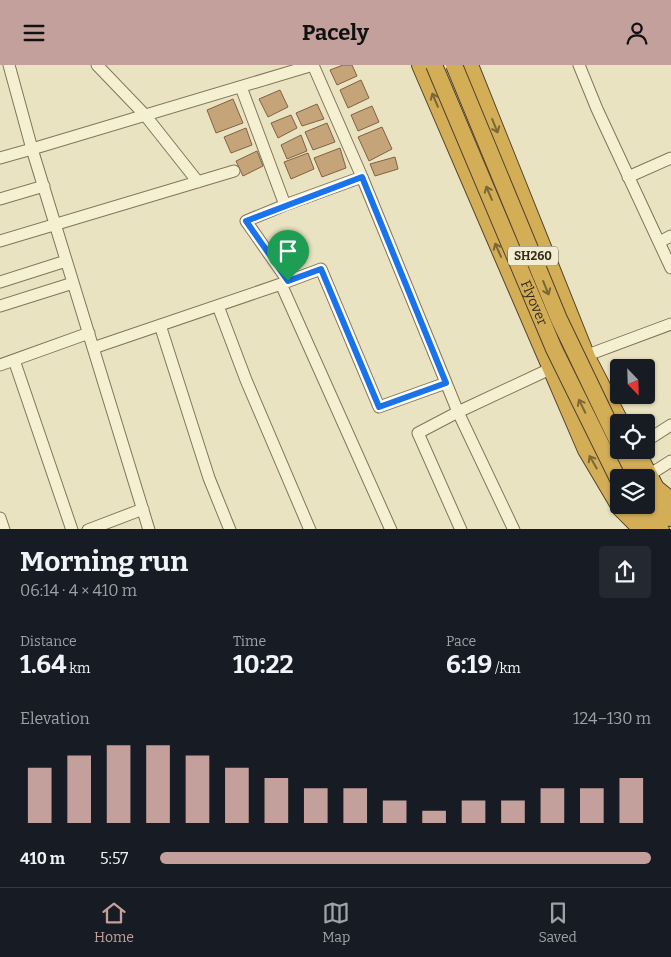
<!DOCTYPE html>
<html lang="en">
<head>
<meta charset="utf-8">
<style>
  :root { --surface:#171b24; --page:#242831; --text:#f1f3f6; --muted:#9ea1a6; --line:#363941; --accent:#c4a09c }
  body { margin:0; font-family:Bitter,serif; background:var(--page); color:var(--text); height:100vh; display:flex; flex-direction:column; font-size:19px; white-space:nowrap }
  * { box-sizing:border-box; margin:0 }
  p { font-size:16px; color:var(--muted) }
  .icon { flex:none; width:28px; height:28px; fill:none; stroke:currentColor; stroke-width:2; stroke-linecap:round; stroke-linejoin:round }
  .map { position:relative; height:464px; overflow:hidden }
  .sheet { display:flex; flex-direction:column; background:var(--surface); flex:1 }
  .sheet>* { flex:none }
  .needle { width:32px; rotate:157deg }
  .tools { position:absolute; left:610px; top:294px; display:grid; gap:10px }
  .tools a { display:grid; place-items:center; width:45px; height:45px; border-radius:5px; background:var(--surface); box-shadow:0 1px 4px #0004; font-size:25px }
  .pin { position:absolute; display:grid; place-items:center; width:42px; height:42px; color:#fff; margin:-51px -21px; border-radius:50% 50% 50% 0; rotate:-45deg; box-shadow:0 0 5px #0007 }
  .pin .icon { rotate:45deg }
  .round { display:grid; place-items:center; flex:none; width:52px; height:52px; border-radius:5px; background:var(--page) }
  .summary { display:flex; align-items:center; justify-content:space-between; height:85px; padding:0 20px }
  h1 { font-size:28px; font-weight:700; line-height:38px }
  .figures { display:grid; grid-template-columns:repeat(3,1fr); gap:8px; height:85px; padding:5px 20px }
  .figures div { display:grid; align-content:center }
  .figures b { font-size:25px; font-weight:700 }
  .figures small { font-size:14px; font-weight:400 }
  .figures p { font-size:14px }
  .chart { height:140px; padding:10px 20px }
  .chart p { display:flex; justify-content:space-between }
  .chart svg { width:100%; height:90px; margin-top:5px; stroke:var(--accent); stroke-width:6 }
  ul { padding:0 20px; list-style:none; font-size:16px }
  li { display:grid; grid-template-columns:80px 60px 1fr; align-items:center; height:38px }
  li i { height:12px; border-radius:6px; background:var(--accent) }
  header { display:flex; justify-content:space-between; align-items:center; height:65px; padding:0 20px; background:var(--accent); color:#111; font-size:22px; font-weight:700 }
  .menu { display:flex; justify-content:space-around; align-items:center; height:70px; border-top:1px solid var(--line); background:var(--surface); font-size:14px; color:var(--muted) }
  .menu a { display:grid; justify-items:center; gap:2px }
  .menu .current { color:var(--accent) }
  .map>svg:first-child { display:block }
</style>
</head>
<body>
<header><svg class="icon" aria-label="menu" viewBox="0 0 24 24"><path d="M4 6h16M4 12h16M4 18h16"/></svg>Pacely<svg class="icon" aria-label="person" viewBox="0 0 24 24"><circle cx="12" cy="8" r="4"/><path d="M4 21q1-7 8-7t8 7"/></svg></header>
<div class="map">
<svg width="671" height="465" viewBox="0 0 671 465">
  <rect width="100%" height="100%" fill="#eae3c1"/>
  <path fill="#c6a479" stroke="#7f6242" d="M343 0H352L357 11 337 20 330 5Z
    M361 15 369 33 348 43 340 25Z
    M280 25 288 42 268 52 259 34Z
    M233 34 243 58 216 68 207 45Z
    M317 39 324 54 302 61 296 48Z
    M372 41 379 57 358 66 351 50Z
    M291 50 297 63 278 73 271 58Z
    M327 58 335 77 313 85 305 67Z
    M382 62 392 84 369 96 358 72Z
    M246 63 252 80 231 88 224 72Z
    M301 70 307 86 287 94 281 80Z
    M340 83 346 103 322 112 314 93Z
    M257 86 263 101 243 111 236 96Z
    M308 88 314 104 291 114 284 97Z
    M395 92 398 104 375 111 370 99Z"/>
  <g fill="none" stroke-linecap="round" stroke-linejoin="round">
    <defs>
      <path id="minor" d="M97 0 145 50 198 117
        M579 0 597 44 671 203
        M241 22 285 140 362 112
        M0 93 32 84 9 0
        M628 112 671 93
        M0 134 44 121
        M285 140 246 156 288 216
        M0 176 234 106
        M659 177 671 171
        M0 217 66 196
        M281 219 321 204 379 342 446 318
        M0 241 73 218
        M218 241 246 315 310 465
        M160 260 209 413 230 465
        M93 283 281 219 391 465
        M14 295 72 465
        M0 300 89 268
        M646 376 671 360
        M649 410 671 396
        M0 453 4 465
        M88 465 143 444
        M149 465 32 84 313 0 362 112 458 347 418 368 461 465
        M514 465 458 347 550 304 671 259"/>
      <path id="highway" d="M420 0 586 385 621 444 642 465
        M470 0 587 292 621 358
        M621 385 635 412
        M636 385 656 423 671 435
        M646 432 671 453
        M631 440 661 465"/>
    </defs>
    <use href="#minor" stroke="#82755a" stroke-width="13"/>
    <use href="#highway" stroke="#50422e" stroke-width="18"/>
    <use href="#minor" stroke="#f6f0d3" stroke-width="11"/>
    <use href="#highway" stroke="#d4ae57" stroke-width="16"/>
    <defs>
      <g id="highway-bridge">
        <path id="s1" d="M434 0 554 284 619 416"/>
        <path d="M454 0 559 254 619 379"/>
      </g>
    </defs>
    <use href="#highway-bridge" stroke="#50422e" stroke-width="18" stroke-linecap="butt"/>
    <use href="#highway-bridge" stroke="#d4ae57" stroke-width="16"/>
  </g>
  <defs><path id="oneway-shaft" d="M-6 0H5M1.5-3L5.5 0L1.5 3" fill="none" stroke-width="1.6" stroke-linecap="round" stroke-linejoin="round" transform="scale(1.25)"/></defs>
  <g stroke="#7b6637">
    <use href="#oneway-shaft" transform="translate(435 35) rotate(-113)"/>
    <use href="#oneway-shaft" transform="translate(495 61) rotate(68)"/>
    <use href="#oneway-shaft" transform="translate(489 128) rotate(-113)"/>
    <use href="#oneway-shaft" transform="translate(498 185) rotate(-114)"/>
    <use href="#oneway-shaft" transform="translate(546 223) rotate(68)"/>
    <use href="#oneway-shaft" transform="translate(582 341) rotate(-116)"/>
    <use href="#oneway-shaft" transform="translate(593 397) rotate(-120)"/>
  </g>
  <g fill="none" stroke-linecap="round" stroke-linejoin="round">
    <defs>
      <path id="route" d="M362 112 446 318 379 342 321 204 288 216 246 156Z"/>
    </defs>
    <use href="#route" stroke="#fff" stroke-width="10"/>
    <use href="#route" stroke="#1a73e8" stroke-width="6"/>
  </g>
  <g text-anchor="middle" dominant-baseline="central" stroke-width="4.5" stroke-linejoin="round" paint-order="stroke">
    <rect fill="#f2edd0" stroke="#6c6553" stroke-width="1" x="508" y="181.5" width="50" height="19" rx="4"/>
    <g font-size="12" font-weight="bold" fill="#332b1d">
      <text x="533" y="191">SH260</text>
    </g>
    <g font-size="14" fill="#332b1d" stroke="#f2edd0">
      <text stroke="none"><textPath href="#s1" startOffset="258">Flyover</textPath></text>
    </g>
  </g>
</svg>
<div class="tools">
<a><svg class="needle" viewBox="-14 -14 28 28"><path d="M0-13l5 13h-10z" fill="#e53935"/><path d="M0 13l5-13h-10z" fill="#9ea1a6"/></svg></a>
<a><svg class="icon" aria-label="locate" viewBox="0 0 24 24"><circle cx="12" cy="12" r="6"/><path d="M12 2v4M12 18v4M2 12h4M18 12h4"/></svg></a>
<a><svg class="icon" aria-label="layers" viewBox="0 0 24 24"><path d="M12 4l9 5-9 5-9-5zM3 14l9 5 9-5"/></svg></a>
</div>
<div class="pin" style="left:288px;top:216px;background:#1e9e55"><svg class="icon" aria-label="arrive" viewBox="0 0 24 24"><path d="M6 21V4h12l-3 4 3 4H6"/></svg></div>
</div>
<section class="sheet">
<div class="summary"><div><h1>Morning run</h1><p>06:14 · 4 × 410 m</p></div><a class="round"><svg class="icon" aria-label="share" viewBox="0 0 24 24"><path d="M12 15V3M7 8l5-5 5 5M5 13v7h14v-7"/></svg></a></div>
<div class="figures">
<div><p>Distance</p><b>1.64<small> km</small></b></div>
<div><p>Time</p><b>10:22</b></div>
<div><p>Pace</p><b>6:19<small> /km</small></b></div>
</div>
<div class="chart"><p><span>Elevation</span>124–130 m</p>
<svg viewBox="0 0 160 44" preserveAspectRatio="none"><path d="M5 44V17M15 44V11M25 44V6M35 44V6M45 44V11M55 44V17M65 44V22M75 44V27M85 44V27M95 44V33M105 44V38M115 44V33M125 44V33M135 44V27M145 44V27M155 44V22"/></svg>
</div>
<ul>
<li><b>410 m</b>5:57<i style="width:100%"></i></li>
</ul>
</section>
<nav class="menu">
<a class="current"><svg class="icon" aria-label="home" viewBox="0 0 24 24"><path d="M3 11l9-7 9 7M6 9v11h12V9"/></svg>Home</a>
<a><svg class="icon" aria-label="map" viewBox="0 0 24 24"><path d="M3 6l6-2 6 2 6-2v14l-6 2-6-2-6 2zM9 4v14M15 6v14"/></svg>Map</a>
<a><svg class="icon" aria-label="saved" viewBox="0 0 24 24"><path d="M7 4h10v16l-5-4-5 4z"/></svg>Saved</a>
</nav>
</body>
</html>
